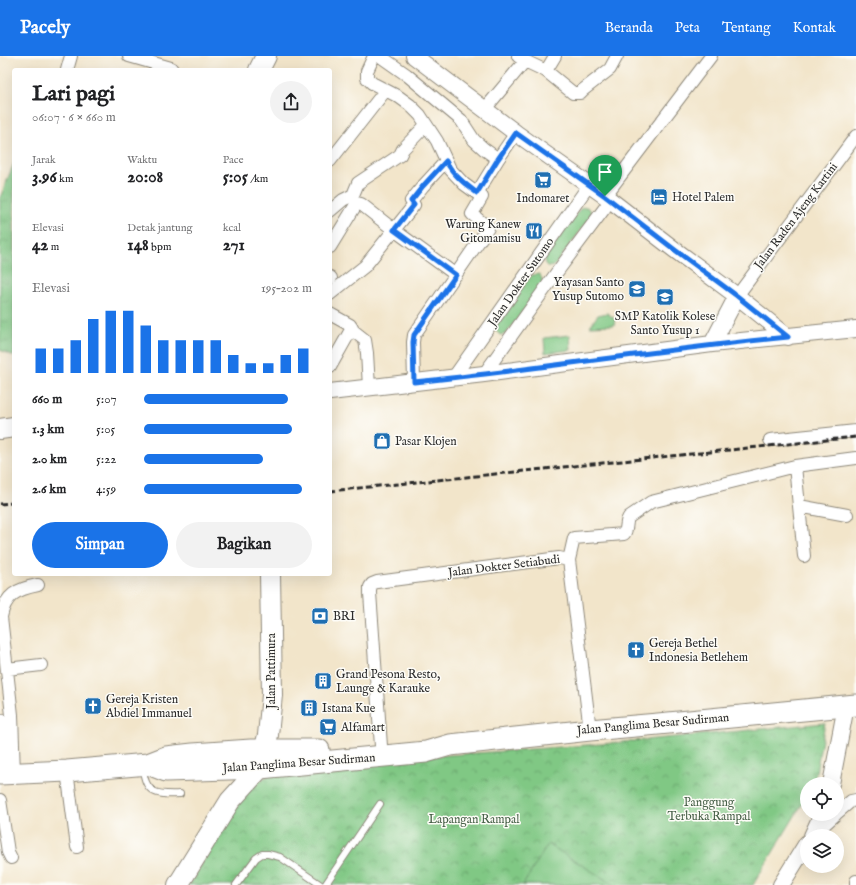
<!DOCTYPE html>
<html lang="id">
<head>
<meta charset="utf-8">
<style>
  :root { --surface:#fff; --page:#f2f2f2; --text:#202124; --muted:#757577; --accent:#1a73e8 }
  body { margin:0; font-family:"IM FELL English",serif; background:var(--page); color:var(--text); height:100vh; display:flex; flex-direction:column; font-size:15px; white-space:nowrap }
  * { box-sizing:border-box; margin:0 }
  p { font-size:13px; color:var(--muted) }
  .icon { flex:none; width:22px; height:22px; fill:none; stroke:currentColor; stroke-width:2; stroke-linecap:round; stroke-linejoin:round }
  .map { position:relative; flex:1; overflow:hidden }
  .side { position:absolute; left:12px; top:12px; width:320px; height:508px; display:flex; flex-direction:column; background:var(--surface); border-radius:4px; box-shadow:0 4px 16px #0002 }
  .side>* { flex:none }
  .fabs { position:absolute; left:800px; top:721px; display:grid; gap:8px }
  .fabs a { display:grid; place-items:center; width:44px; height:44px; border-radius:50%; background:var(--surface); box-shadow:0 4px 16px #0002; font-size:20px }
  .pin { position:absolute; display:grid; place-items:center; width:34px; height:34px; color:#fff; margin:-41px -17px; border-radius:50% 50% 50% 0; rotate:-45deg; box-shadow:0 0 4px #0007 }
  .pin .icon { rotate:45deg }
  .round { display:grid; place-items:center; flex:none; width:42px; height:42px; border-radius:21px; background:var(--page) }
  .summary { display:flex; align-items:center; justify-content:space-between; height:68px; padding:0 20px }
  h1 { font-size:22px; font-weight:700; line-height:30px }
  .stats { display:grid; grid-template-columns:repeat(3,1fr); gap:6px; height:68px; padding:4px 20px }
  .stats div { display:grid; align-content:center }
  .stats b { font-size:17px; font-weight:700 }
  .stats small { font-size:11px; font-weight:400 }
  .stats p { font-size:11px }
  .chart { height:112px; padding:8px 20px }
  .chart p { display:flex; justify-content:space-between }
  .chart svg { width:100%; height:72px; margin-top:4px; stroke:var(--accent); stroke-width:6 }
  .primary-button { display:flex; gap:8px; margin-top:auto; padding:8px 20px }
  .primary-button a { flex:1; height:46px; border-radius:24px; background:var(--accent); color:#fff; font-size:16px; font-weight:700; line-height:46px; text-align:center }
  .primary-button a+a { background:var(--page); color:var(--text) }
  ul { padding:0 20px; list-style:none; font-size:13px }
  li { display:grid; grid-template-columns:64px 48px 1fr; align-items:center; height:30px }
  li i { height:10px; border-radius:5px; background:var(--accent) }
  header { display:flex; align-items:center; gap:24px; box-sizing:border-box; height:56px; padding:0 20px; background:var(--accent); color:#fff }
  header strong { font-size:19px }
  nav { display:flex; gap:22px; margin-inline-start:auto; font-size:14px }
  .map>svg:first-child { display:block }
</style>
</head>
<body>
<header>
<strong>Pacely</strong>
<nav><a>Beranda</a><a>Peta</a><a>Tentang</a><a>Kontak</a></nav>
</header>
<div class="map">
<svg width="856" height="829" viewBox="0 0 856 829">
  <defs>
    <pattern id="grass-tufts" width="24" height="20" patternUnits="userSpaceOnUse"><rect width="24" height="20" fill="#80c884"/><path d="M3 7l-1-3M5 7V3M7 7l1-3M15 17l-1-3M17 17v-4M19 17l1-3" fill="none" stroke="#69a36c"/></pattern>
    <pattern id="park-crowns" width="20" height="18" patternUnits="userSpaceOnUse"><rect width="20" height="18" fill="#80c884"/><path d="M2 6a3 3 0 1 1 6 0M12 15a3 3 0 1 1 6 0" fill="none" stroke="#69a36c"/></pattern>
  </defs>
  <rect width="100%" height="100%" fill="#fdfcf7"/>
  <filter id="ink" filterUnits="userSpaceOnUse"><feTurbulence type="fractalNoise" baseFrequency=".025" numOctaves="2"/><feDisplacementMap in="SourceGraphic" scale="8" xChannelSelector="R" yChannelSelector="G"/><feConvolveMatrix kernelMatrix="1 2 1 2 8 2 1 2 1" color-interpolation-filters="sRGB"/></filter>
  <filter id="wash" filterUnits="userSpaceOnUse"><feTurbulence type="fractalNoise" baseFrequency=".012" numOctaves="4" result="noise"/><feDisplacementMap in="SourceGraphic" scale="16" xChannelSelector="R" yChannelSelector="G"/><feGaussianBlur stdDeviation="0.9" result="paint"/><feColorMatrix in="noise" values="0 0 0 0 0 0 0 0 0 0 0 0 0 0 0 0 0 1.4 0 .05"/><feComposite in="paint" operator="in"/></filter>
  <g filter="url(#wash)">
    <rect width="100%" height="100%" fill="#f2e5ca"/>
    <path fill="url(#grass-tufts)" stroke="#567a58" d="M14 107V300L0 294V142Z"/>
    <path fill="url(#park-crowns)" stroke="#567a58" d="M825 667 814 728H807V740L753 829H189L245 737 273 715 324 708 601 688Z"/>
    <path fill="#80c884" stroke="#567a58" d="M583 151H587L591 155V159L590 162 554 210 548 211 545 208 544 202 580 153Z
      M539 218C542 222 543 224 542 229L506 278 500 279 496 275 495 270 532 219Z
      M607 257 615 263 614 269 590 270 598 259Z
      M570 279 571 294 545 297 544 282Z
      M548 788 614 829H523Z"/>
  </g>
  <g filter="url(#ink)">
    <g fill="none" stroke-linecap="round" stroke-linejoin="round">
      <defs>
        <path id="service" d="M143 712C145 739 158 739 180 738
          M236 829 256 802 262 798H268L280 801 321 829
          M325 829 380 748"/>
        <path id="minor" d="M129 0 171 12 172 14
          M374 0 367 15V22L372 27 399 41 410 49 420 59 437 85 450 113 464 128 482 141 472 158 488 172 414 279 413 286 414 326
          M380 0 407 19 461 64 474 84 484 93 498 103
          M518 0 525 5 546 15 573 37H580L583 34 610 13 617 0
          M67 14 71 0
          M546 15 555 0
          M485 53 525 5
          M330 105 385 35
          M477 137 498 103 516 77
          M605 140 711 0
          M330 155 343 144 353 139 358 127 400 99 403 93 426 69
          M330 191 357 147 361 148 394 174 456 219
          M330 221 331 222
          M330 238 365 210 414 149 411 145 423 130 446 105
          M737 240 856 80
          M330 258 350 269 352 272 330 311
          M351 273 365 284 367 297 369 331
          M484 318 557 216 610 145
          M453 322 589 129
          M770 384 856 375
          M795 410 804 500
          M799 450 847 459
          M7 613 41 609
          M2 664 4 718
          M590 674 569 504 574 482 624 478C628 473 625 466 629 461L651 446 795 410 856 402
          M381 690 370 537V531L372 528 377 526 559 502 569 504
          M67 715 77 791
          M14 718 12 659 1 561C5 539 17 533 38 529
          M0 744 8 796 11 802
          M837 757 851 745 856 744
          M815 777 836 758
          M856 829V825"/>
        <path id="tertiary" d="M414 0 516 77 605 140 675 194 737 240 788 281
          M712 288 737 240
          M330 336 484 318 712 288 856 273
          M831 728 846 650
          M812 780 822 758
          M781 829 807 787"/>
        <path id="primary" d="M259 14 266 0
          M0 373 14 371
          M178 829 230 745 260 712 268 679 272 639 270 518"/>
        <path id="trunk" d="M148 708 166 715 260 712 426 696 450 689 590 674 658 668 856 649
          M0 718 67 715 148 708 166 701 193 698 251 694H319"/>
      </defs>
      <use href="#service" stroke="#8e887a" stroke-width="8"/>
      <use href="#minor" stroke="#8e887a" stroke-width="14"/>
      <use href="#tertiary" stroke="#8e887a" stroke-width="18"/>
      <use href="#primary" stroke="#8e887a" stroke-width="22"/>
      <use href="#trunk" stroke="#8e887a" stroke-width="23"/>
      <use href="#service" stroke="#fff" stroke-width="6"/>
      <use href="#minor" stroke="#fff" stroke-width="12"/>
      <use href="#tertiary" stroke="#fff" stroke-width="16"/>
      <use href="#primary" stroke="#fff" stroke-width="20"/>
      <use href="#trunk" stroke="#fff" stroke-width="21"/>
      <path stroke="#2b2b2b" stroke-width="3" stroke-dasharray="6 3" stroke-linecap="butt" d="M330 435 856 381
        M0 448 14 447"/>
    </g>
  </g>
  <g fill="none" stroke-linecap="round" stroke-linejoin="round" filter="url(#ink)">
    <defs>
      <path id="route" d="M516 77 605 140 675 194 737 240 788 281C663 293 539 313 414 326L413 286 414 279 456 219 394 174 414 149 411 145 423 130 446 105C453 119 465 128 477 137L498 103Z"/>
    </defs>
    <use href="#route" stroke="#fff" stroke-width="8"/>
    <use href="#route" stroke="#1a73e8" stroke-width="5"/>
  </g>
  <defs>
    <symbol id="supermarket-square" viewBox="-11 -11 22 22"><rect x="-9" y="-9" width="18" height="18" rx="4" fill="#1f6fb2" stroke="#fdfcf7"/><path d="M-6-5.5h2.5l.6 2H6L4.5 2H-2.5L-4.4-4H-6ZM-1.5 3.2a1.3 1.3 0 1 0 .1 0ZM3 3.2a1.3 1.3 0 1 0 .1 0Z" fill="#fff"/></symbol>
    <symbol id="hotel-square" viewBox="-11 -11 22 22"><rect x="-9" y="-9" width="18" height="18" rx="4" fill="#1f6fb2" stroke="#fdfcf7"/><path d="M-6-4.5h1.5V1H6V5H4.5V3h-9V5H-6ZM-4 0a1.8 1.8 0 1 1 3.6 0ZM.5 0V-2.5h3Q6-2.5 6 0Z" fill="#fff"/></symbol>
    <symbol id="restaurant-square" viewBox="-11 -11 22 22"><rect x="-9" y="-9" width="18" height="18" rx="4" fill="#1f6fb2" stroke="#fdfcf7"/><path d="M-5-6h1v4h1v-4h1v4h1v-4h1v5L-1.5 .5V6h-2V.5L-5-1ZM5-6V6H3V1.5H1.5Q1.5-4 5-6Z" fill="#fff"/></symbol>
    <symbol id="school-square" viewBox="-11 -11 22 22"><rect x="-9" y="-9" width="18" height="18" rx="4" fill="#1f6fb2" stroke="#fdfcf7"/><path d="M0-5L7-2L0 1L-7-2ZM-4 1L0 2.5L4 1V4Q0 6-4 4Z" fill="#fff"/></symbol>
    <symbol id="shop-square" viewBox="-11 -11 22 22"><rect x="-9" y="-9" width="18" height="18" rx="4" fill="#1f6fb2" stroke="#fdfcf7"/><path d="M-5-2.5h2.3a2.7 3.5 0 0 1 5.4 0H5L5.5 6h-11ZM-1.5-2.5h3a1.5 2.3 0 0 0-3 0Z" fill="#fff"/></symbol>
    <symbol id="bank-square" viewBox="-11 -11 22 22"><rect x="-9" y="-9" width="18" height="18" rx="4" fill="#1f6fb2" stroke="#fdfcf7"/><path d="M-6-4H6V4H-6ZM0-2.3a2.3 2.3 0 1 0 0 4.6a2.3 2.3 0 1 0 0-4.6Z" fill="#fff"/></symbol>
    <symbol id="church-square" viewBox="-11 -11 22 22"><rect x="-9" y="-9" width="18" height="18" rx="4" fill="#1f6fb2" stroke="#fdfcf7"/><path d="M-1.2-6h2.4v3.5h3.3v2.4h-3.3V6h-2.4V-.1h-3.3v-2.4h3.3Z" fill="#fff"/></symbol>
    <symbol id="building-square" viewBox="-11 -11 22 22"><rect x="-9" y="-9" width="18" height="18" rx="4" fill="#1f6fb2" stroke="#fdfcf7"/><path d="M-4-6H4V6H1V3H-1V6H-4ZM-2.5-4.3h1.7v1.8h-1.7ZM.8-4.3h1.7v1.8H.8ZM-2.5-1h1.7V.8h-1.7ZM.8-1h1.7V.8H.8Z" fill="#fff"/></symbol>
  </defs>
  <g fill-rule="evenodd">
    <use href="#supermarket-square" x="533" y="114" width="20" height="20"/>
    <use href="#hotel-square" x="649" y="131" width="20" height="20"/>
    <use href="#restaurant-square" x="524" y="165" width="20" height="20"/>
    <use href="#school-square" x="627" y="223" width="20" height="20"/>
    <use href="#school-square" x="655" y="231" width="20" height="20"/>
    <use href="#shop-square" x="372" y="375" width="20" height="20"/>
    <use href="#bank-square" x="310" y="550" width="20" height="20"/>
    <use href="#church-square" x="626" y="584" width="20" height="20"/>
    <use href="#building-square" x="313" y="615" width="20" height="20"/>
    <use href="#church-square" x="83" y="640" width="20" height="20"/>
    <use href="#building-square" x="299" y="642" width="20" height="20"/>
    <use href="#supermarket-square" x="318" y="661" width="20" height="20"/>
  </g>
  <g text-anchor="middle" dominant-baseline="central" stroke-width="3" stroke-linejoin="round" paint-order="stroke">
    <g font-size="12" fill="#2b2b2b" stroke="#fdfcf7" text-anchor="start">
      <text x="672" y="141">Hotel Palem</text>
      <text x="543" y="142" text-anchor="middle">Indomaret</text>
      <text x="521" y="168" text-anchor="end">Warung Kanew<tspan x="521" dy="14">Gitomamisu</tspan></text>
      <text x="624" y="226" text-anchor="end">Yayasan Santo<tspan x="624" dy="14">Yusup Sutomo</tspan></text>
      <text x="665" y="260" text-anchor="middle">SMP Katolik Kolese<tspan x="665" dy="14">Santo Yusup 1</tspan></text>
      <text x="395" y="385">Pasar Klojen</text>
      <text x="333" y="560">BRI</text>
      <text x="649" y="587">Gereja Bethel<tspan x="649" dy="14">Indonesia Betlehem</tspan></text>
      <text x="336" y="618">Grand Pesona Resto,<tspan x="336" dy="14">Launge &amp; Karauke</tspan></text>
      <text x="106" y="643">Gereja Kristen<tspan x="106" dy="14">Abdiel Immanuel</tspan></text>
      <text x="322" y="652">Istana Kue</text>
      <text x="341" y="671">Alfamart</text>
    </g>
    <g font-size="12" fill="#2b2b2b" stroke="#fdfcf7">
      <text transform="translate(796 160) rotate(-53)">Jalan Raden Ajeng Kartini</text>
      <text transform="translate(521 226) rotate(-55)">Jalan Dokter Sutomo</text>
      <text transform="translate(504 510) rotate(-7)">Jalan Dokter Setiabudi</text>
      <text transform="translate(271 615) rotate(-90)">Jalan Pattimura</text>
      <text transform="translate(653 668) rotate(-5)">Jalan Panglima Besar Sudirman</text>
      <text transform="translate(299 707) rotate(-4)">Jalan Panglima Besar Sudirman</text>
    </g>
    <g font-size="12" fill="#49624a" stroke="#fdfcf7">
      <text x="709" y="746">Panggung<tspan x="709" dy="14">Terbuka Rampal</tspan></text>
      <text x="474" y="763">Lapangan Rampal</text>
    </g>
  </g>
</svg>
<div class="fabs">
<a><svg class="icon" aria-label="locate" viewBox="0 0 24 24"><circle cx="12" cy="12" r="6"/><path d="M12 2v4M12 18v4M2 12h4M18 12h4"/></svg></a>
<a><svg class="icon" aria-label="layers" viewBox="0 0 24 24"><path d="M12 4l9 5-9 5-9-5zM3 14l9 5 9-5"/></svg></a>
</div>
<div class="pin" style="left:605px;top:140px;background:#1e9e55"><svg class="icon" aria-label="arrive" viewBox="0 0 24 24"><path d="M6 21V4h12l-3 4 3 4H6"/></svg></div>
<section class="side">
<div class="summary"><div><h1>Lari pagi</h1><p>06:07 · 6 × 660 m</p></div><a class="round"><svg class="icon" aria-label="share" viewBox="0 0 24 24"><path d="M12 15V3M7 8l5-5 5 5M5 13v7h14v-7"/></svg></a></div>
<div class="stats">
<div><p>Jarak</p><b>3.96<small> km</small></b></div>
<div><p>Waktu</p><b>20:08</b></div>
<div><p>Pace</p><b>5:05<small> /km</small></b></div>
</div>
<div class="stats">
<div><p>Elevasi</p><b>42<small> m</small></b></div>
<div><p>Detak jantung</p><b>148<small> bpm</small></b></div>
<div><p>kcal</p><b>271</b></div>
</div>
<div class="chart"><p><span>Elevasi</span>195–202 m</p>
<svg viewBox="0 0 160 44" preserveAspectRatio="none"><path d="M5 44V29M15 44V29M25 44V24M35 44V11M45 44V6M55 44V6M65 44V15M75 44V24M85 44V24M95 44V24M105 44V24M115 44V33M125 44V38M135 44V38M145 44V33M155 44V29"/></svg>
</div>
<ul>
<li><b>660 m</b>5:07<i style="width:86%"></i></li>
<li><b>1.3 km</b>5:05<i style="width:88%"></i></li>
<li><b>2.0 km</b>5:22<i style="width:71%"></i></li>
<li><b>2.6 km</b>4:59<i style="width:94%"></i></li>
</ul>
<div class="primary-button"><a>Simpan</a><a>Bagikan</a></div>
</section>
</div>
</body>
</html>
